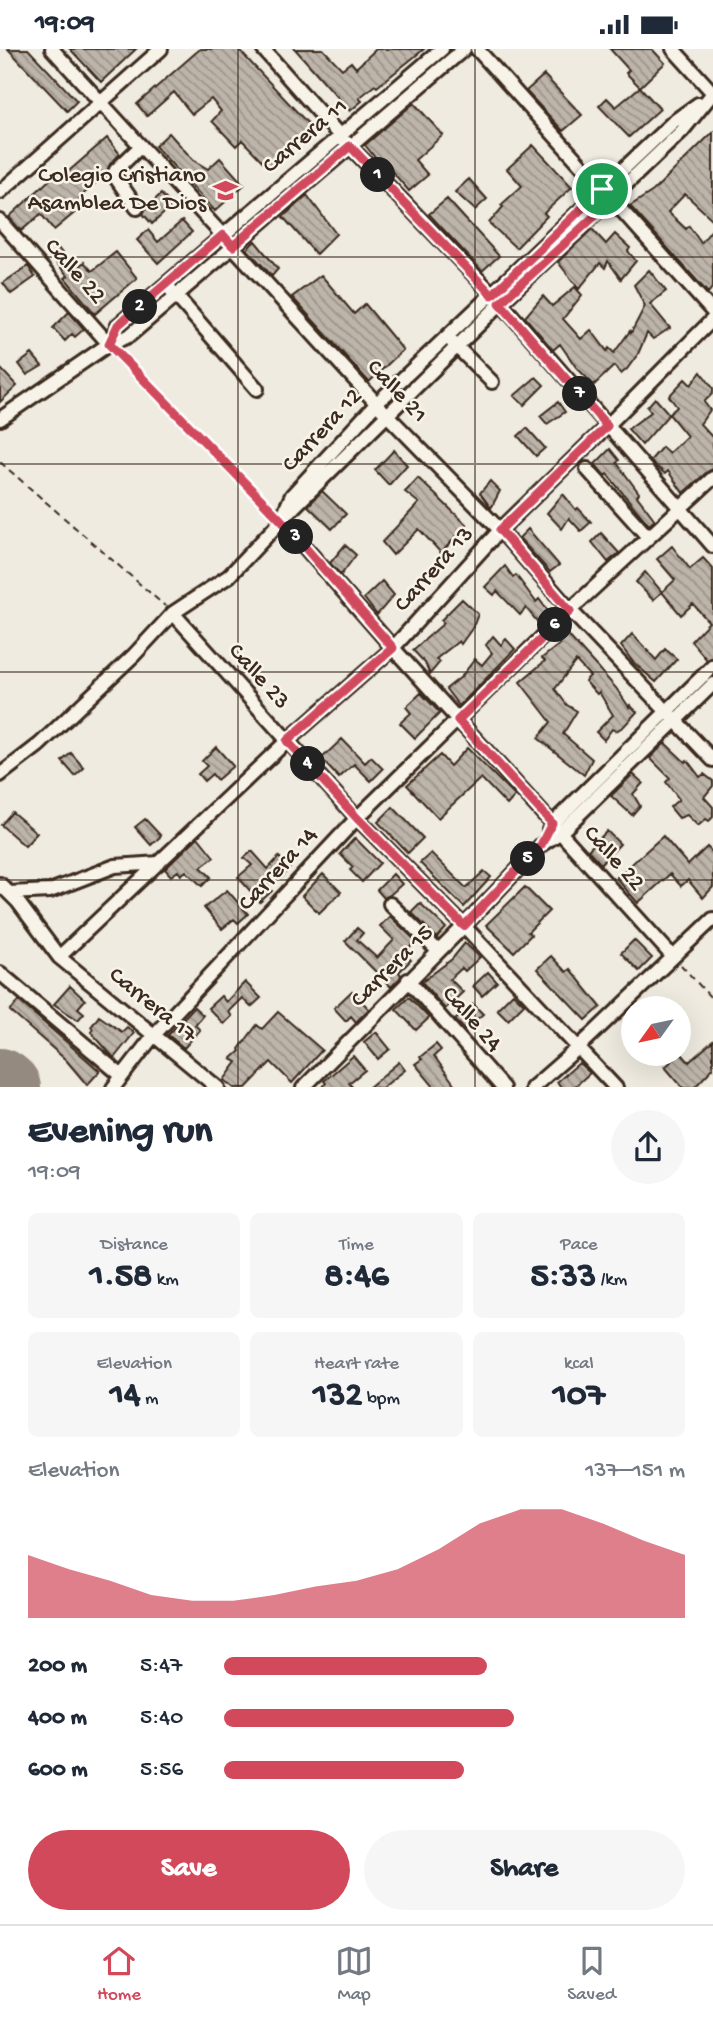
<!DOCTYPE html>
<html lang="en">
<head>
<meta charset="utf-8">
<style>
  :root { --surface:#fff; --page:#f6f6f7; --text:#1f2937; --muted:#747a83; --line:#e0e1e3; --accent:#d1495b }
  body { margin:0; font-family:"Gochi Hand",sans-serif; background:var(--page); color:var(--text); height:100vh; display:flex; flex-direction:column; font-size:26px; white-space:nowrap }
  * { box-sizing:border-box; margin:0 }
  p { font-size:23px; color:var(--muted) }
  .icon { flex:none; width:38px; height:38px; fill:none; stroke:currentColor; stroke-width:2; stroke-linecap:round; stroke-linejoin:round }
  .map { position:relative; height:1038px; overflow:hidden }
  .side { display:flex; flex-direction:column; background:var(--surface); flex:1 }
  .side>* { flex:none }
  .needle { width:46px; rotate:237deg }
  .tools { position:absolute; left:621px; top:947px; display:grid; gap:14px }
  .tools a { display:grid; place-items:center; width:70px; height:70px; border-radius:50%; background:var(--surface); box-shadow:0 7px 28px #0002; font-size:35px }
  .pin { position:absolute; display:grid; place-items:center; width:60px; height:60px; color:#fff; margin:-30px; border:4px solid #fff; border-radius:50%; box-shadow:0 2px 7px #0007 }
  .km { position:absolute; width:35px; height:35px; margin:-18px; border-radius:50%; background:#222; color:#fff; font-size:19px; line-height:35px; text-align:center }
  .round { display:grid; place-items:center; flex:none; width:74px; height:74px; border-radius:37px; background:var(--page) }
  .summary { display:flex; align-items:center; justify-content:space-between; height:119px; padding:0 28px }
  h1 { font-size:38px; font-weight:800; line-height:52px }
  .stats { display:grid; grid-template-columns:repeat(3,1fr); gap:10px; height:119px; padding:7px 28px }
  .stats div { display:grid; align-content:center; border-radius:10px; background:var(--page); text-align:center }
  .stats b { font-size:35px; font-weight:800 }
  .stats small { font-size:19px; font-weight:400 }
  .stats p { font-size:19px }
  .chart { height:196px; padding:14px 28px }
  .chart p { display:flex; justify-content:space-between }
  .chart svg { width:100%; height:126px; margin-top:7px; fill:var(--accent); opacity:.7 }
  .cta { display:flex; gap:14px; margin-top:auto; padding:14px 28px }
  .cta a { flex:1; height:80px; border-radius:42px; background:var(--accent); color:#fff; font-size:28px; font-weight:800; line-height:80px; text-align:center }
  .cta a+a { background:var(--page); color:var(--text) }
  ul { padding:0 28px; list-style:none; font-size:23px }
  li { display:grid; grid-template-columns:112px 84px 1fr; align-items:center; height:52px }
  li i { height:18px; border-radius:9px; background:var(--accent) }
  .status { display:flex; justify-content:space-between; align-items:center; height:49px; padding:0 35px; background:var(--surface); direction:ltr }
  .status svg { height:19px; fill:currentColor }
  .menu { display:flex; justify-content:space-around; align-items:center; height:98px; border-top:2px solid var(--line); background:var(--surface); font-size:19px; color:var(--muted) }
  .menu a { display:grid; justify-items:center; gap:4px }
  .menu .current { color:var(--accent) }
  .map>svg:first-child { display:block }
</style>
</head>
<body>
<div class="status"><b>19:09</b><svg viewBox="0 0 49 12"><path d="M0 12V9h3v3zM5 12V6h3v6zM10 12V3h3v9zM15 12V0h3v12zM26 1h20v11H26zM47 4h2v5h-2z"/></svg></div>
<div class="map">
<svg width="713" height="1039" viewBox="0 0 713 1039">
  <defs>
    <pattern id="building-back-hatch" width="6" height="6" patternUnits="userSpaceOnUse" patternTransform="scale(1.75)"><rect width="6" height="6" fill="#bdb5aa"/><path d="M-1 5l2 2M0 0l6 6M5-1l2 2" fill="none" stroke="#9b938a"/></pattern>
  </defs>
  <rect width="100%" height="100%" fill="#efebe0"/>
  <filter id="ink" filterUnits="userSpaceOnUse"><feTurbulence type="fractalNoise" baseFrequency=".0143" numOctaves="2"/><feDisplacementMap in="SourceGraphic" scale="14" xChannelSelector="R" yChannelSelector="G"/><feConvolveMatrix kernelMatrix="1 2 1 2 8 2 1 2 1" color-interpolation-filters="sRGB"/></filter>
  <g filter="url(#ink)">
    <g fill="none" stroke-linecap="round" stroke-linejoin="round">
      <path stroke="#958a7f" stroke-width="72" d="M0 1035 5 1039"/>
    </g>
    <path fill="url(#building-back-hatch)" stroke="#3b2a1e" stroke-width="2" d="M8 0H28L77 52 67 62Z
      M70 0H136L101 33Z
      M200 0H238L313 80 269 119 242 91 236 97 212 72 221 62 211 50 192 65 174 43 147 67 137 55Z
      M295 0H323L342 20 351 13 356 19 376 0H424L377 38 375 36 359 49 362 52 350 62Z
      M610 0H652L665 14 640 38 626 24 629 21Z
      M544 26 582 66 563 82 526 42Z
      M640 38 660 60 629 88 599 57 607 49 616 58Z
      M414 54 443 86 415 111 428 126 409 142 384 113 381 116 365 96Z
      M713 83V171L685 145 668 163 686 180 689 177 701 194 713 179V238L708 244 630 157 653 142Z
      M169 84 193 111 208 120 220 109 244 136 215 162 155 97Z
      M107 89 120 105 110 115 106 125 79 149 84 156 54 181 41 165 21 182 9 168 58 123 62 128Z
      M533 96 572 138 544 164 547 167 516 199 489 174 503 158 501 156 522 137 507 120Z
      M469 130 487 150 475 161 455 143Z
      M161 145 172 157 152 175 143 165 146 159Z
      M307 146 336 185 316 205 283 168Z
      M447 150 499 207 482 222 429 165Z
      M182 172 192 183 158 214 137 191 148 181 158 193Z
      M592 180 606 195 615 185 630 199 628 202 636 212 621 230 608 212 605 219 600 214 579 240 558 213Z
      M255 192 278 220 272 227 247 200Z
      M58 199 75 221 84 213 92 222 116 203 137 229 95 265 65 229 68 227 50 206Z
      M28 217 35 228 11 245 3 234Z
      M649 221 666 242 650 255 670 279 653 290 647 284 638 305 627 320 621 325 614 317 594 336 576 318 560 295 553 301 525 268 543 247 552 257 575 238 582 246 563 270 581 290 591 281 607 302 609 299 614 304 630 282 631 284 645 257 634 236Z
      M321 226 354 265 365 255 403 301 369 333 292 248Z
      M69 263 84 280 75 288 72 285 65 292 53 279Z
      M32 305 42 317 27 326 19 315Z
      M0 319 17 337 0 353Z
      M701 323 713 339V344L704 353 710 361 700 375 713 389V420L707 423 683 444 668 422 665 425 650 412 662 398 669 404 687 387 669 365 642 396 628 380 651 363 647 358 655 349 669 365 677 358 669 347 685 330 691 336Z
      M536 328 544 336 524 356 514 347Z
      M558 353 565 363 547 375 540 367Z
      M527 379 545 399 536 407 518 387Z
      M610 400 619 411 617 414 639 444 637 447 655 471 649 476 607 425 605 427 595 415Z
      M394 401 407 416 389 436 375 421Z
      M418 429 467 476 441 504 419 480 393 506 382 493 419 454 405 443Z
      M490 432 500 442 491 459 480 444Z
      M322 442 346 465 332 480 308 457Z
      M563 445 576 461 578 459 591 473 581 482 569 469 562 480 547 464Z
      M528 480 559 516 550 523 519 489Z
      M601 484 619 504 608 513 592 493Z
      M345 496 356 506 341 526 330 514Z
      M672 497 690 520 703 509 713 520V608L707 611 691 592 709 573 693 555 681 566 662 543 675 531 657 510Z
      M505 517 513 528 516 526 536 553 539 550 551 566 541 577 526 559 520 566 497 542 494 546 485 538Z
      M645 523 662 543 653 551 636 533Z
      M382 532 394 546 377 566 364 549Z
      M462 550 478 565 473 578 461 595 459 592 436 610 440 613 430 625 425 614 413 601 444 574 441 571Z
      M567 585 616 639 629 658 630 656 637 663 624 677 616 682 612 680 604 691 596 683 613 666 599 643 597 645 585 632 590 627 576 612 555 640 567 656 577 662 563 685 592 710 584 726 538 689 551 673 520 633 545 612 542 609 560 595 557 592Z
      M632 585 656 611 665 600 677 610 656 633 633 613 621 597Z
      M493 587 501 596 506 590 515 600 459 657 446 640 461 628 475 610 482 616 492 604 486 596Z
      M421 644 440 664 415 689 400 674 411 664 406 658Z
      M342 690 365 714 371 708 383 720 371 732 354 715 339 729 321 710Z
      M665 694 685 713 687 711 700 728 704 725 713 732V737L704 748 713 758V768L709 772 706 770 698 777 687 766 679 769 670 758 679 750 666 733 670 729 650 709Z
      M216 698 233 717 217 731 212 725 204 732 198 725 207 717 202 712Z
      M467 699 515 747 507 756 481 729 438 769 407 736 440 706 450 717Z
      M71 704 84 719 75 727 62 712Z
      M633 725 643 734 633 745 640 757 632 766 611 747Z
      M393 758 423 789 408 804 378 773Z
      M12 763 37 784 25 797 1 776Z
      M145 770 161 787 151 796 135 778Z
      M607 782 620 795 601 815 588 801Z
      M663 787 688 816 707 798 713 804V838L703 849 688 831 681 837 670 825 638 854 616 829Z
      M198 788 214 808 201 818 211 828 202 837 186 822 181 826 178 822 171 827 165 820Z
      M355 789 380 814 362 833 350 821 353 818 340 805Z
      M252 802 268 820 279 808 290 819 282 828 279 825 267 836 272 842 260 853 238 828 252 816 244 809Z
      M431 804 466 839 484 822 491 828 464 858 420 814Z
      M323 825 341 843 319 864 302 847Z
      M393 825 402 835 390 846 384 849 377 841Z
      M525 838 549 862 528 883 531 886 514 903 486 876Z
      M227 841 248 865 238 874 234 870 222 880 204 859Z
      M420 854 446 879 437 889 411 863Z
      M390 867 416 892 404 905 411 911 399 923 401 926 400 929 391 938 345 892 357 879 363 884 357 891 377 909 394 891 380 877Z
      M634 891 652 909 639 922 621 904Z
      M465 894 480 908 465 922 462 919 450 930 463 943 445 960 422 933 452 910Z
      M551 907 566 923 570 920 601 958 586 971 537 920Z
      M488 923 497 933 482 947 473 937Z
      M245 933 261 949 251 958 242 949 228 963 232 967 224 975 208 959 221 947 226 953Z
      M70 937 85 951 78 959 84 964 78 971 54 955Z
      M352 942 369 960 356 973 351 967 346 972 334 959Z
      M513 944 524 955 508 971 497 960Z
      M409 948 429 969 416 981 396 960Z
      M19 952 100 1022 87 1036 66 1011 10 962Z
      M473 955 483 965 465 981 455 971Z
      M194 958 203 966 195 976 200 981 184 999 168 986Z
      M278 963 322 1001 292 1034 271 1013 246 1039H234L224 1031 237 1013 231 1010 240 1002 239 1000 257 976 262 980Z
      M99 967 122 983 127 978 134 984 114 1009 91 983 93 980 91 978Z
      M376 983 390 1000 378 1010 364 993Z
      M713 992V1019L694 1039H683L665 1018 681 1004 689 1013Z
      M436 995 441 1001 434 1007 457 1039H435L415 1015 422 1010 420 1008Z
      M353 1007 365 1021 349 1034 353 1039H322L326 1034 324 1032Z
      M399 1013 405 1021 382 1039H368Z
      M579 1014 590 1024 573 1039H562L557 1033Z"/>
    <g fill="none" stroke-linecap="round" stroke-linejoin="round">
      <defs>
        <path id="minor" d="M52 0 388 367 500 481 570 561 713 711
          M263 0 340 87 501 254 713 497
          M477 0 713 263
          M673 0 713 44
          M0 143 161 0
          M137 159 114 126 116 121 141 97
          M0 172 109 295
          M171 241 257 340
          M452 293 492 333
          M109 295 118 276 442 0
          M0 370 109 295 129 287 464 0
          M587 420 648 488
          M284 464 292 446 377 354 673 73 698 55
          M281 471 393 599 673 908
          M173 564 357 769 464 877 616 1039
          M0 726 39 696 134 606 173 564 229 527 296 456 501 254 682 82 713 44
          M549 781 553 774 713 617
          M0 835 18 853 59 908 218 1039
          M9 844 50 842 115 817 159 814
          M390 855 438 902
          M59 908 287 692 393 599 500 481 607 377 713 270
          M0 924 122 1027
          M408 931 503 1039
          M113 1039 154 986 357 769 570 561 713 429
          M303 1039 464 877 541 796 561 783 713 635
          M532 1039 579 998 713 870"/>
      </defs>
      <use href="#minor" stroke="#3b2a1e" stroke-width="18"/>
      <path stroke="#3b2a1e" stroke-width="2" stroke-dasharray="7 5" stroke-linecap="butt" d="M117 303 272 462
        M0 413 165 557
        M681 916 713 951"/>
      <use href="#minor" stroke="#f7f3e8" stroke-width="12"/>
    </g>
  </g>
  <g fill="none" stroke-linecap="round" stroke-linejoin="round" filter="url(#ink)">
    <defs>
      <path id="route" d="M350 97 492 246 602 140 612 151 500 254 607 377 500 481 570 562 458 671 552 774 541 796 464 877 357 769 287 692 393 599 281 471 109 295 118 276 223 186 233 197Z"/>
    </defs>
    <use href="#route" stroke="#fff" stroke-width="14"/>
    <use href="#route" stroke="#d1495b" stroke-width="9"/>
  </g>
  <path fill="none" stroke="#3b2a1e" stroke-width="2" stroke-opacity="0.55" d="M238 0V1039M475 0V1039M0 208H713M0 415H713M0 623H713M0 831H713"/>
  <defs>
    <symbol id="school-bare" viewBox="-9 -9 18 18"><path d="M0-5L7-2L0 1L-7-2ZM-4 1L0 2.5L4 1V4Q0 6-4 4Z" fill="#d1495b" stroke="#f7f3e8" stroke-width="2.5" paint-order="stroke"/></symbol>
  </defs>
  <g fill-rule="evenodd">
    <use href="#school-bare" x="208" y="124" width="35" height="35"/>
  </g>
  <g text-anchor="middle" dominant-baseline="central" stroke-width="5" stroke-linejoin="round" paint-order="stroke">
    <g font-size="24" fill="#3b2a1e" stroke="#f7f3e8">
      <text transform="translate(306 88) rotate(-40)">Carrera 11</text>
      <text transform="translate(74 223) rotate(48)">Calle 22</text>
      <text transform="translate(396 343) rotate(47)">Calle 21</text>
      <text transform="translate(323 382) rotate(-47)">Carrera 12</text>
      <text transform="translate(435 521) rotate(-48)">Carrera 13</text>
      <text transform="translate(258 628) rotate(48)">Calle 23</text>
      <text transform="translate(613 810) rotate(48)">Calle 22</text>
      <text transform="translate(279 821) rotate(-47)">Carrera 14</text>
      <text transform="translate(393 918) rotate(-45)">Carrera 15</text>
      <text transform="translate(152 957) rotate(39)">Carrera 17</text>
      <text transform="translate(471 971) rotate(49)">Calle 24</text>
    </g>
    <g font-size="24" fill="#3b2a1e" stroke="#f7f3e8" text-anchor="end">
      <text x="206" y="127">Colegio Cristiano<tspan x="206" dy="28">Asamblea De Dios</tspan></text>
    </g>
  </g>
</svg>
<div class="tools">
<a><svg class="needle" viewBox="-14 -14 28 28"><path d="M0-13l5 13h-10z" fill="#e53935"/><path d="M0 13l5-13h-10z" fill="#747a83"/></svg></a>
</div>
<div class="pin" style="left:602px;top:140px;background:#1e9e55"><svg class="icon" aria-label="arrive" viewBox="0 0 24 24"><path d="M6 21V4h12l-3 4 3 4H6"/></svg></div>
<b class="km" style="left:378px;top:126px">1</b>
<b class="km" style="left:140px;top:258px">2</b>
<b class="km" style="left:296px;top:488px">3</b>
<b class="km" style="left:308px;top:715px">4</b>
<b class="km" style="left:528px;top:810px">5</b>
<b class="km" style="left:555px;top:576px">6</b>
<b class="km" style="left:580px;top:345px">7</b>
</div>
<section class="side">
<div class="summary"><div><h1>Evening run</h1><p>19:09</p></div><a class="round"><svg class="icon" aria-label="share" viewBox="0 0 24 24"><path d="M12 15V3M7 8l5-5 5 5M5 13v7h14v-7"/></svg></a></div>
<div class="stats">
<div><p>Distance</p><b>1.58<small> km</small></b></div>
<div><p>Time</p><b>8:46</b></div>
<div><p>Pace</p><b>5:33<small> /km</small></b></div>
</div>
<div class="stats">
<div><p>Elevation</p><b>14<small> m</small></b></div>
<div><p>Heart rate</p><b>132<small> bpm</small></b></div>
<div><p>kcal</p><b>107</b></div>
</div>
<div class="chart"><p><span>Elevation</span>137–151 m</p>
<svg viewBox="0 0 160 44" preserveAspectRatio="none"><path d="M0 44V22L10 27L20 31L30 36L40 38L50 38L60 36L70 33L80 31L90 27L100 20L110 11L120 6L130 6L140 11L150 17L160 22V44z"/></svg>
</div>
<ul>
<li><b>200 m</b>5:47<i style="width:57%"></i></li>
<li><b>400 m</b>5:40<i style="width:63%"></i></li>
<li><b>600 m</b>5:56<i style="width:52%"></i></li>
</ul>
<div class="cta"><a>Save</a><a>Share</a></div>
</section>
<nav class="menu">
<a class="current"><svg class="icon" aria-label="home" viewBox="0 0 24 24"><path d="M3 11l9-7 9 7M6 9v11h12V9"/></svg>Home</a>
<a><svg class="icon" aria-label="map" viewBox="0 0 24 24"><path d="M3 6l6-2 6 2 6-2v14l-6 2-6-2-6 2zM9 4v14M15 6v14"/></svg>Map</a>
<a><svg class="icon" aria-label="saved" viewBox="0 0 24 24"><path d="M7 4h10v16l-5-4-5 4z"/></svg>Saved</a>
</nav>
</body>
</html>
